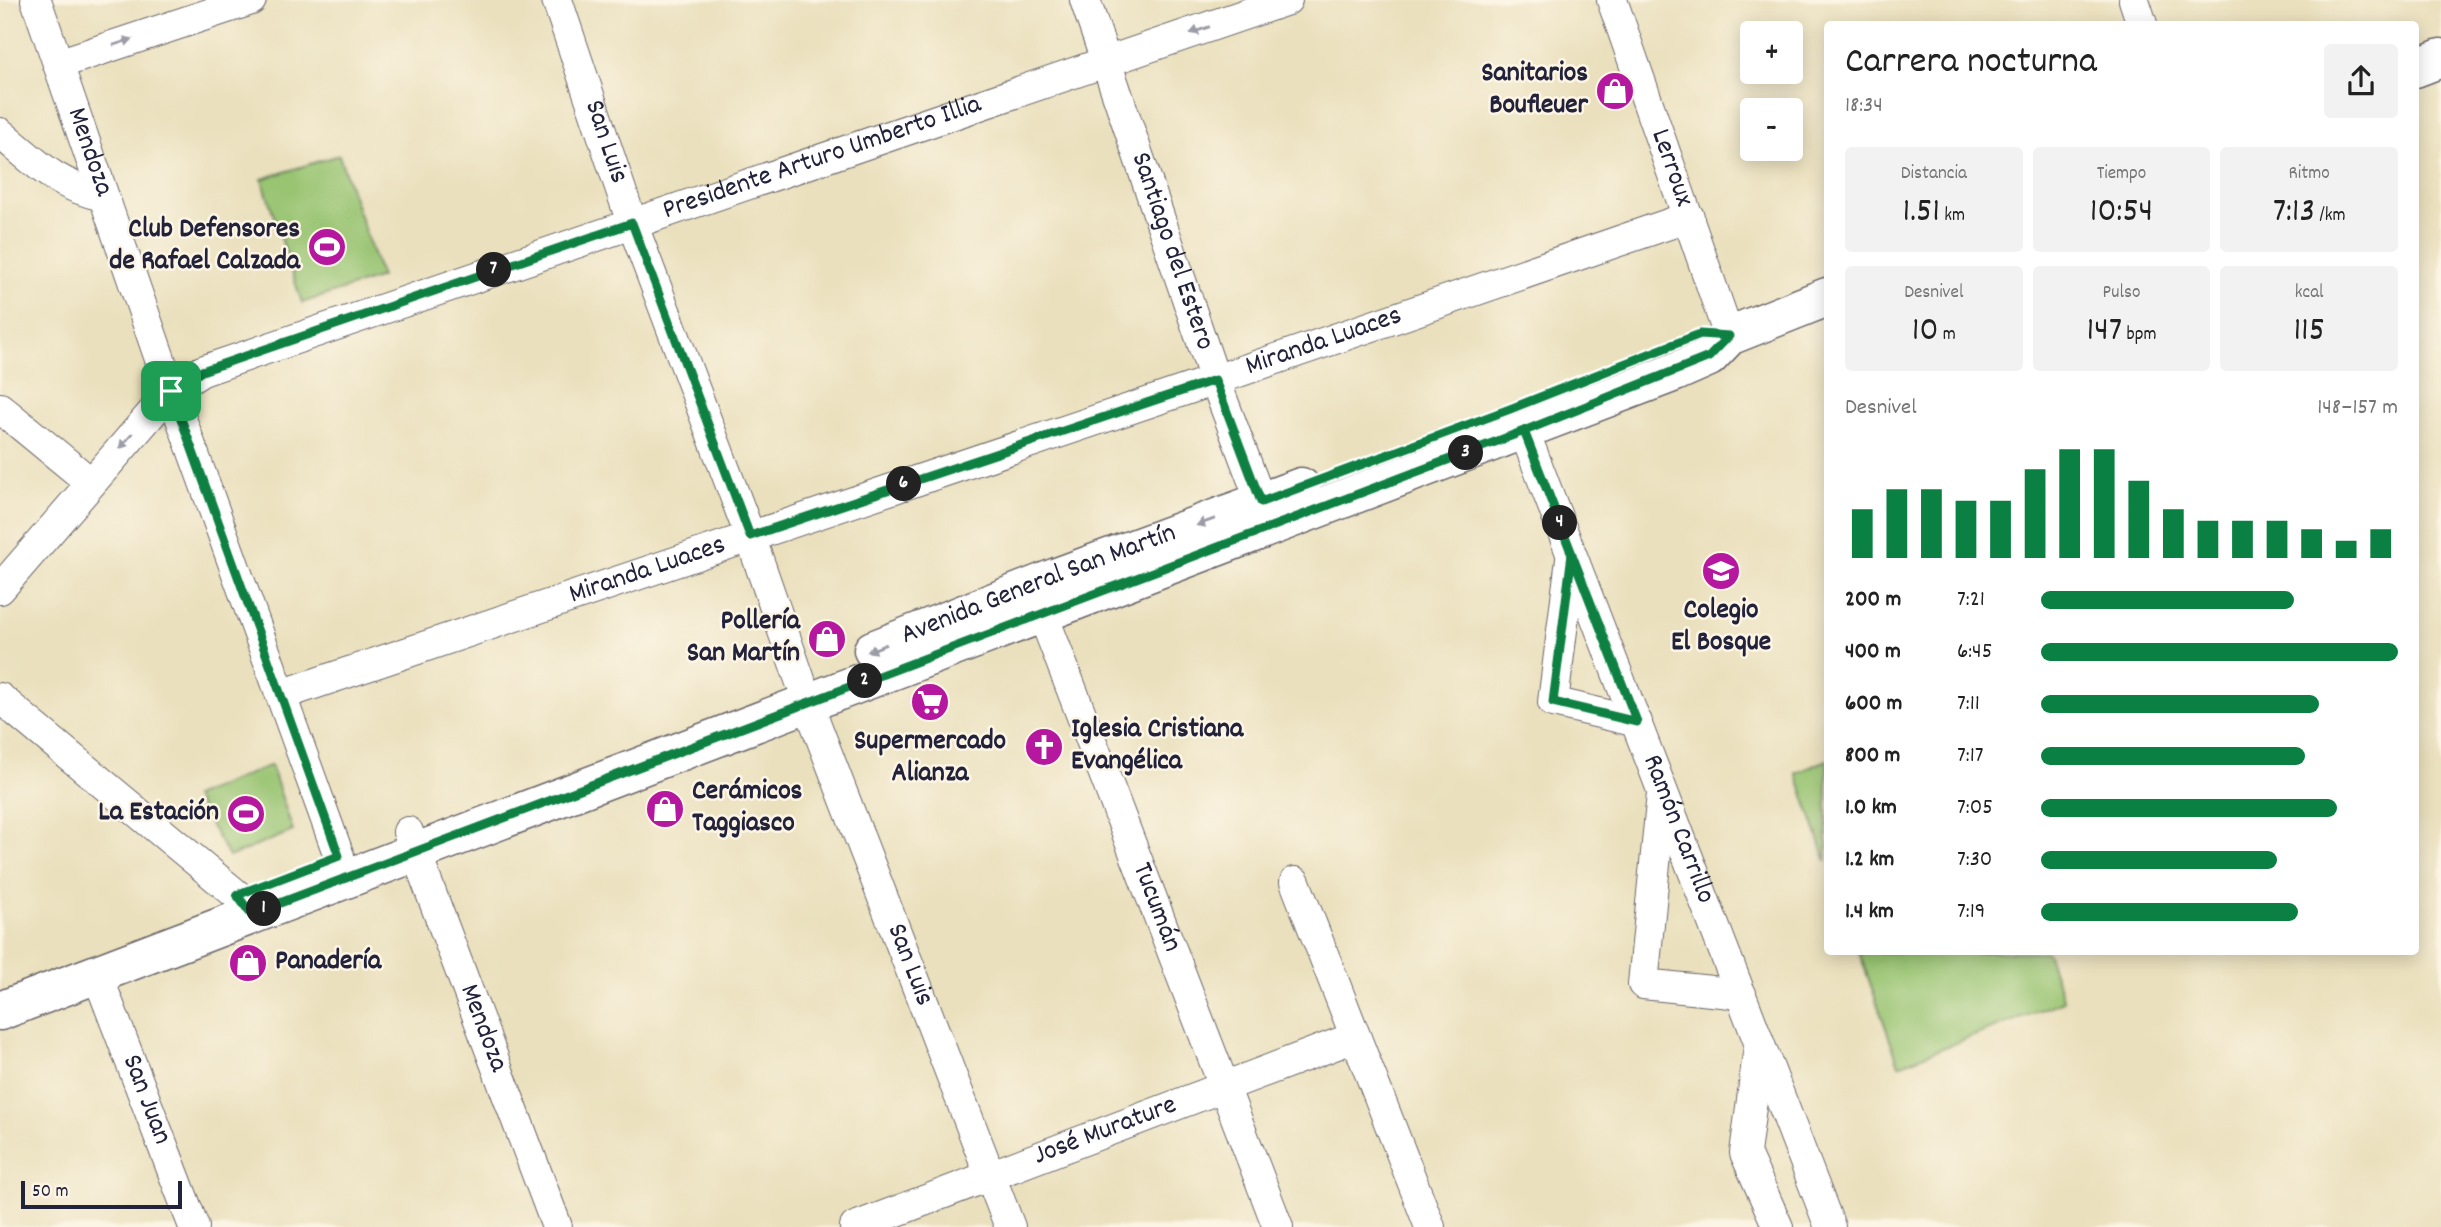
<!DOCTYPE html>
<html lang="es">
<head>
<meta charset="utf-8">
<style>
  :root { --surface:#fff; --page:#f2f2f2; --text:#222; --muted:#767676; --accent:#0b8043 }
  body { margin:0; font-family:Dekko,sans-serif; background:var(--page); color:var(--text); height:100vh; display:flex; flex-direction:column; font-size:26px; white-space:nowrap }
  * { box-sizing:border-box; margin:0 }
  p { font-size:23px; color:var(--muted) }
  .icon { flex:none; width:38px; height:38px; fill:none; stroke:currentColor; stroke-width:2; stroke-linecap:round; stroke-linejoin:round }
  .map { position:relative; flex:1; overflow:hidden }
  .drawer { position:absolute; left:1824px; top:21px; width:595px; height:934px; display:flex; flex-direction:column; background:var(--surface); border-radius:7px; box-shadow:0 4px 18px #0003 }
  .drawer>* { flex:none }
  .tools { position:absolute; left:1740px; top:21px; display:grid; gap:14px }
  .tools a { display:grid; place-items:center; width:63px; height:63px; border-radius:7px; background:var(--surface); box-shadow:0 4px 18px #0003; font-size:35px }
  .scale { position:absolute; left:21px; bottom:18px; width:161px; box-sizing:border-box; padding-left:7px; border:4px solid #22223b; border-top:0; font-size:19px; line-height:24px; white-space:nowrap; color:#22223b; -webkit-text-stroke:5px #fcf5e5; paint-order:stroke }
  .pin { position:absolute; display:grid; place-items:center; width:60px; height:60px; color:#fff; margin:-30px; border-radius:14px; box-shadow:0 4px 10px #0006 }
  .km { position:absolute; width:35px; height:35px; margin:-18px; border-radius:50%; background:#222; color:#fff; font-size:19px; line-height:35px; text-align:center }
  .round { display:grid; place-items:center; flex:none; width:74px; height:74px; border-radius:7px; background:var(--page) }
  .overview { display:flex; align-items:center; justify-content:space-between; height:119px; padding:0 21px }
  h1 { font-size:38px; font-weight:600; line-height:52px }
  .figures { display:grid; grid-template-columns:repeat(3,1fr); gap:10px; height:119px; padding:7px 21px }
  .figures div { display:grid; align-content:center; border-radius:7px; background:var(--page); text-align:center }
  .figures b { font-size:35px; font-weight:600 }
  .figures small { font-size:19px; font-weight:400 }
  .figures p { font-size:19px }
  .chart { height:196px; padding:14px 21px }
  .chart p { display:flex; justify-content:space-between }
  .chart svg { width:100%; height:126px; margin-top:7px; stroke:var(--accent); stroke-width:6 }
  ul { padding:0 21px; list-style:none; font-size:23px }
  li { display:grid; grid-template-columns:112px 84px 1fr; align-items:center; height:52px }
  li i { height:18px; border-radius:9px; background:var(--accent) }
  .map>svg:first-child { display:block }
</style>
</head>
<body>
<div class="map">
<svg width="2441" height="1227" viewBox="0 0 2441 1227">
  <rect width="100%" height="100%" fill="#fcf5e5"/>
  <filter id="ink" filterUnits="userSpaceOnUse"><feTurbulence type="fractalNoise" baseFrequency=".0143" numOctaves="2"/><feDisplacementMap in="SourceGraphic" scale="14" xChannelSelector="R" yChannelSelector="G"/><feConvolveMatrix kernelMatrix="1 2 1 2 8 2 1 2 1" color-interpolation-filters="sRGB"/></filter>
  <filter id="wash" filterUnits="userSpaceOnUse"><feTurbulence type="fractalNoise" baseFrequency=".00686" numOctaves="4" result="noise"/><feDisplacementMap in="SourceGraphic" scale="28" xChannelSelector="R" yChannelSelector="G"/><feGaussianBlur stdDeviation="1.57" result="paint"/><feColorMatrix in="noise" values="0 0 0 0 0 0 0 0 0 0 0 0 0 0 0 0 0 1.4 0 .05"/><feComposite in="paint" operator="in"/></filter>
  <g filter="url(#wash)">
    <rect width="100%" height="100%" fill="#eae0bd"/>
    <path fill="#99c472" stroke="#5e7356" stroke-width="2" d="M339 155 381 277 302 303 262 179Z
      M1827 760V862L1796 773Z
      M271 765 293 831 229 857 194 797Z
      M1859 952H2047L2064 1001 1899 1065Z"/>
  </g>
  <g filter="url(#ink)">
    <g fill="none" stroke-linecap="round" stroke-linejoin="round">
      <defs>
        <g id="minor">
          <path id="s1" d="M36 0 171 391 339 856"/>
          <path id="s2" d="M557 0 632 223 750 536 800 680"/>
          <path id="s3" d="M1085 0 1215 380 1261 502"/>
          <path id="s4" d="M1612 0 1729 336"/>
          <path d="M2134 0 2142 24"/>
          <path d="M58 64 251 0"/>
          <path d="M0 133C36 163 55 185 103 196"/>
          <path d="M0 408 90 482"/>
          <path id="s5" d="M1524 431 1830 1227"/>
          <path d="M1571 559 1553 702 1637 722"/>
          <path id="s6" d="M0 589 171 391 202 371 1287 0"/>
          <path id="s7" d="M1035 594 1278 1227"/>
          <path id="s8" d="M281 695 1215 380 1689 217"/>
          <path d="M0 698 237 895 251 914"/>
          <path id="s9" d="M808 704 1010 1227"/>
          <path d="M1662 793 1643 984 1741 994"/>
          <path id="s10" d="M408 832 557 1227"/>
          <path d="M1295 882 1430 1227"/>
          <path id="s11" d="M97 974 194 1227"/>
          <path d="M1759 1046 1745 1153 1778 1227"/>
          <path id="s12" d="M855 1227 1355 1037"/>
        </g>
        <g id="major">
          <path d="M2415 68 2441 58"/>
          <path id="s13" d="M873 650 1057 577 1301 487"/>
          <path d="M0 1011 1675 372 1709 357 1729 336 1827 297"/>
        </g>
      </defs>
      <use href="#minor" stroke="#686468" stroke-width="32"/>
      <use href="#major" stroke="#686468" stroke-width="41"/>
      <use href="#minor" stroke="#fff" stroke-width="30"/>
      <use href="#major" stroke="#fff" stroke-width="38"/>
    </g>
    <defs><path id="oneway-solid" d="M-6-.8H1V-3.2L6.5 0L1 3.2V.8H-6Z" transform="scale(1.75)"/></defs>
    <g fill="#9c9ca7">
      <use href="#oneway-solid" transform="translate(1200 30) rotate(161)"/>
      <use href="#oneway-solid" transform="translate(123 42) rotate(-18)"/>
      <use href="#oneway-solid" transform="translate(126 441) rotate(131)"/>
      <use href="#oneway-solid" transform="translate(1206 522) rotate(160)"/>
      <use href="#oneway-solid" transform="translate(877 648) rotate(158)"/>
    </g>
  </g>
  <g fill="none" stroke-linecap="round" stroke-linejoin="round" filter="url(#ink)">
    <defs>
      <path id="route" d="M171 391 339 856 237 895 251 914 1524 431 1637 722 1553 702 1572 554 1524 431 1709 357 1729 336 1700 334 1510 409 1261 502 1215 380 750 536 632 223 202 371 171 391"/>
    </defs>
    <use href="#route" stroke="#fff" stroke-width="14"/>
    <use href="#route" stroke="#0b8043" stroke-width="9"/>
  </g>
  <defs>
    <symbol id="shop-disc" viewBox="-11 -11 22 22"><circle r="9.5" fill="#b5179e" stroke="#fcf5e5"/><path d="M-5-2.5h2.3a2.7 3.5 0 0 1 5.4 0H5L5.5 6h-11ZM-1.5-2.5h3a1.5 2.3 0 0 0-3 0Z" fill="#fff"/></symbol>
    <symbol id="stadium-disc" viewBox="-11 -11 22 22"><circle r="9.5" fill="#b5179e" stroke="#fcf5e5"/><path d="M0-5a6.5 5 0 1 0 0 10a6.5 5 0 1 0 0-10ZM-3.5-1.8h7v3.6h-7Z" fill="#fff"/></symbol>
    <symbol id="school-disc" viewBox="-11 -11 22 22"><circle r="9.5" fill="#b5179e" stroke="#fcf5e5"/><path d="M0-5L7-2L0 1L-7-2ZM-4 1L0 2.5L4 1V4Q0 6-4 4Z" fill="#fff"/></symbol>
    <symbol id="supermarket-disc" viewBox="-11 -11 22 22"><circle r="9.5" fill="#b5179e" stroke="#fcf5e5"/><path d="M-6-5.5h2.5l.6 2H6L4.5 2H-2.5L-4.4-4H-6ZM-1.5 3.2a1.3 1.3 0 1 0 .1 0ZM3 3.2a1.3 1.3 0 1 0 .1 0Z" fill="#fff"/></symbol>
    <symbol id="church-disc" viewBox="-11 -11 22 22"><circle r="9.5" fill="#b5179e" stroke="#fcf5e5"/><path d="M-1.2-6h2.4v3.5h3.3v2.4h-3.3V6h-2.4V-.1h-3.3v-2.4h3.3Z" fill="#fff"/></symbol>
  </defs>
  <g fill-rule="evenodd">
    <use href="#shop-disc" x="1593" y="69" width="44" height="44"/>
    <use href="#stadium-disc" x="305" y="225" width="44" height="44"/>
    <use href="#school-disc" x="1699" y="549" width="44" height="44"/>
    <use href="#shop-disc" x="805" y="617" width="44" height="44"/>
    <use href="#supermarket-disc" x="908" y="680" width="44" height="44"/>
    <use href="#church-disc" x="1022" y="725" width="44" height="44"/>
    <use href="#shop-disc" x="643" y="787" width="44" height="44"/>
    <use href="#stadium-disc" x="224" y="792" width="44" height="44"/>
    <use href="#shop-disc" x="226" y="941" width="44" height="44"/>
  </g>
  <g text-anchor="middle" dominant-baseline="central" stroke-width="5" stroke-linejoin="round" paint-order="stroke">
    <g font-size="28" font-weight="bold" fill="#22223b" stroke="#fcf5e5" text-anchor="end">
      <text x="1588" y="75">Sanitarios<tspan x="1588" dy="32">Boufleuer</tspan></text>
      <text x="300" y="231">Club Defensores<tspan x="300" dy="32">de Rafael Calzada</tspan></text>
      <text x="1721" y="612" text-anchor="middle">Colegio<tspan x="1721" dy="32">El Bosque</tspan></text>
      <text x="800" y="623">Pollería<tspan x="800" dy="32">San Martín</tspan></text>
      <text x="1071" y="731" text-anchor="start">Iglesia Cristiana<tspan x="1071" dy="32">Evangélica</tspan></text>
      <text x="930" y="743" text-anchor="middle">Supermercado<tspan x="930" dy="32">Alianza</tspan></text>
      <text x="692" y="793" text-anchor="start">Cerámicos<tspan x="692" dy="32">Taggiasco</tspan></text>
      <text x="219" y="814">La Estación</text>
      <text x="275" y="963" text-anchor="start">Panadería</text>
    </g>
    <g font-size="28" fill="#22223b" stroke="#fcf5e5">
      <text stroke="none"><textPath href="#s2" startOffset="150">San Luis</textPath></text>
      <text stroke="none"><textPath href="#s1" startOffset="161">Mendoza</textPath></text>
      <text stroke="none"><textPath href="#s6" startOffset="954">Presidente Arturo Umberto Illia</textPath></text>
      <text stroke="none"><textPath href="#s4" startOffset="178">Lerroux</textPath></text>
      <text stroke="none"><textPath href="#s3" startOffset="266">Santiago del Estero</textPath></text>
      <text stroke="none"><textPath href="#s8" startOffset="1101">Miranda Luaces</textPath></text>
      <text stroke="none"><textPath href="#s8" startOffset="387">Miranda Luaces</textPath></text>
      <text stroke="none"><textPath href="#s13" startOffset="178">Avenida General San Martín</textPath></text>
      <text stroke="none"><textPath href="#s5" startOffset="427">Ramón Carrillo</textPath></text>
      <text stroke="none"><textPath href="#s7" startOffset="336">Tucumán</textPath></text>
      <text stroke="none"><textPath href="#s9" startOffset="280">San Luis</textPath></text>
      <text stroke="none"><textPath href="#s10" startOffset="210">Mendoza</textPath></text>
      <text stroke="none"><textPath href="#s11" startOffset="135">San Juan</textPath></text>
      <text stroke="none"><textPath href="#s12" startOffset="268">José Murature</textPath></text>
    </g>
  </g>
</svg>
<div class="tools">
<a>+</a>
<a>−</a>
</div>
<div class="scale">50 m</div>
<div class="pin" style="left:171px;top:391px;background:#1e9e55"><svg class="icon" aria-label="arrive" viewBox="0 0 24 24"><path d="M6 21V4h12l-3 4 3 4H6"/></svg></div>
<b class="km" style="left:264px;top:909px">1</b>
<b class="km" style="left:865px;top:681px">2</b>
<b class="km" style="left:1466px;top:453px">3</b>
<b class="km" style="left:1560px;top:523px">4</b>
<b class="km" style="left:904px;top:484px">6</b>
<b class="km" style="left:494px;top:270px">7</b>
<section class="drawer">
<div class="overview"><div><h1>Carrera nocturna</h1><p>18:34</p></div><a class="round"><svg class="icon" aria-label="share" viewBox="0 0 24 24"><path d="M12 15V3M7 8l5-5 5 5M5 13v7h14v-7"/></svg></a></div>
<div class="figures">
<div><p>Distancia</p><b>1.51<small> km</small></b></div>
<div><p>Tiempo</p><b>10:54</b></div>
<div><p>Ritmo</p><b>7:13<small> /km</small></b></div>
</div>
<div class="figures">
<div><p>Desnivel</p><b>10<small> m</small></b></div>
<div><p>Pulso</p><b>147<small> bpm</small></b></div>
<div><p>kcal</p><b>115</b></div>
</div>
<div class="chart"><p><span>Desnivel</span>148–157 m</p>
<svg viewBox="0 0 160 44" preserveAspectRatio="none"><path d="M5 44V27M15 44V20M25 44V20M35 44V24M45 44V24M55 44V13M65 44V6M75 44V6M85 44V17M95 44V27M105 44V31M115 44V31M125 44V31M135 44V34M145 44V38M155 44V34"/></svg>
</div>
<ul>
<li><b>200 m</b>7:21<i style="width:71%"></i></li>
<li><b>400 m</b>6:45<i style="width:100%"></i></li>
<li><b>600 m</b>7:11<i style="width:78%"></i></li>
<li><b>800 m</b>7:17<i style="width:74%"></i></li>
<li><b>1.0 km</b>7:05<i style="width:83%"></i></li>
<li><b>1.2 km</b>7:30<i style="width:66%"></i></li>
<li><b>1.4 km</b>7:19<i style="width:72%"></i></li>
</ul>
</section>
</div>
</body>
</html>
